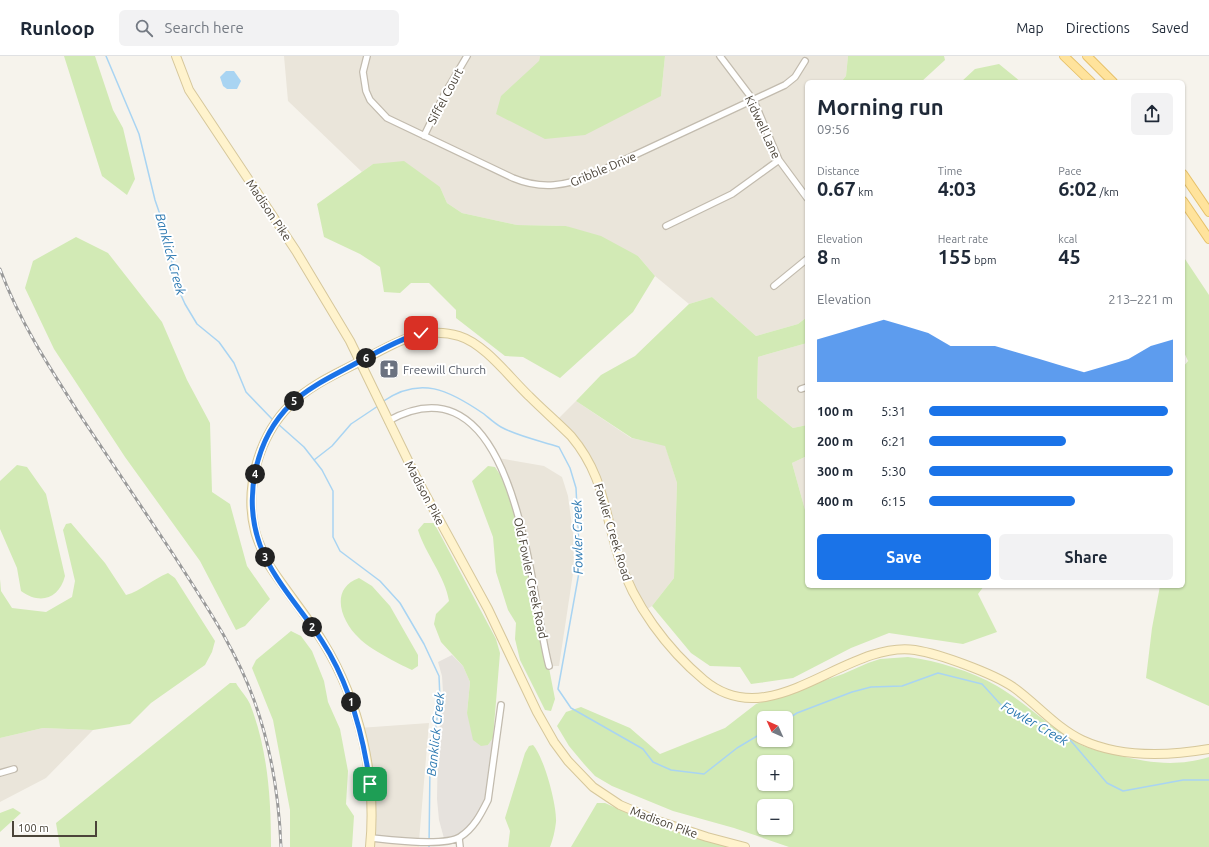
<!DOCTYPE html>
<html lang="en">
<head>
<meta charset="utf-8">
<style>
  :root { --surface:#fff; --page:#f2f2f3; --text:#1f2937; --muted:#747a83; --line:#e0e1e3; --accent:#1a73e8 }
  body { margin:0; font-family:Ubuntu,sans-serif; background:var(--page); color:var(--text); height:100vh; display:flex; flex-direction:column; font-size:15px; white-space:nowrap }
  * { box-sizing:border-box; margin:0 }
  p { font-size:13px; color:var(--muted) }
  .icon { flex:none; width:22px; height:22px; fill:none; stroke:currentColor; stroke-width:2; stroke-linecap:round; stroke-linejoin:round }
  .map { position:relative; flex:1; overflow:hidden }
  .details { position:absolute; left:805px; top:24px; width:380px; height:508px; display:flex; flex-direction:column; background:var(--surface); border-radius:6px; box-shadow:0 1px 3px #0004 }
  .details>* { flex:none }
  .needle { width:26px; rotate:315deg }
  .tools { position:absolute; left:757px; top:655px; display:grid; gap:8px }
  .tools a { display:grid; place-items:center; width:36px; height:36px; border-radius:6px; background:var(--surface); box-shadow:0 1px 3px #0004; font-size:20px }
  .scale { position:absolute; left:12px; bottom:10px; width:85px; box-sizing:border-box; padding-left:4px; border:2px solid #4b4439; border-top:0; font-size:11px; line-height:14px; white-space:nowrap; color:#4b4439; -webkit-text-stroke:3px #fff; paint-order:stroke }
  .pin { position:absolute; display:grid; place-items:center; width:34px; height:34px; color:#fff; margin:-17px; border-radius:8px; box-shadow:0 2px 6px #0006 }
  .km { position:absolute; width:20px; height:20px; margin:-10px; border-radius:50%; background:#222; color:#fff; font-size:11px; line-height:20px; text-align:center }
  .round { display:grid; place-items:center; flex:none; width:42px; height:42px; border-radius:6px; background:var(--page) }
  .head { display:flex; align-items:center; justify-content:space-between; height:68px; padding:0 12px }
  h1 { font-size:22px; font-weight:700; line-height:30px }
  .figures { display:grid; grid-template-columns:repeat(3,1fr); gap:6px; height:68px; padding:4px 12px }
  .figures div { display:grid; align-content:center }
  .figures b { font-size:20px; font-weight:700 }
  .figures small { font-size:11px; font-weight:400 }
  .figures p { font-size:11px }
  .chart { height:112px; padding:8px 12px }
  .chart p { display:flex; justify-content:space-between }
  .chart svg { width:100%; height:72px; margin-top:4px; fill:var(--accent); opacity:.7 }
  .primary-button { display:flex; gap:8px; margin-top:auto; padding:8px 12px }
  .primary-button a { flex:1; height:46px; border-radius:6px; background:var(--accent); color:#fff; font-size:16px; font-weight:700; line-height:46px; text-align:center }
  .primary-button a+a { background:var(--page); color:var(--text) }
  ul { padding:0 12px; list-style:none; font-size:13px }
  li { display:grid; grid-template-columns:64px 48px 1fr; align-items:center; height:30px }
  li i { height:10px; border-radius:5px; background:var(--accent) }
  header { display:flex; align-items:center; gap:24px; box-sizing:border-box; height:56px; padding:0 20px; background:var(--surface); border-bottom:1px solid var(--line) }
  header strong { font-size:19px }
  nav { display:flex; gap:22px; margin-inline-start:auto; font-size:14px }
  .search { width:280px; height:36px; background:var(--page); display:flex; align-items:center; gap:10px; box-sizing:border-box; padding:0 14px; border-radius:6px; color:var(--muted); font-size:15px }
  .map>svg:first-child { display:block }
</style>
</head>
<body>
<header>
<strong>Runloop</strong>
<div class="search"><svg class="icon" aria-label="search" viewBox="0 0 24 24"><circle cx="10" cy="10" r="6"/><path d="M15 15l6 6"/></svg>Search here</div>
<nav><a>Map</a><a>Directions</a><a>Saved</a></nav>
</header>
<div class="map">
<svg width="1209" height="791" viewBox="0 0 1209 791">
  <rect width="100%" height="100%" fill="#f6f3ec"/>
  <path fill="#eae5da" d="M284 0H540L539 5 661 40 665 0H848L846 20 841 26H807V261L798 268 756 280 712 241 689 248 655 220 638 200 566 170 517 169 462 157 447 147 440 131 373 108 362 116 288 45Z
    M807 287V369L793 372 757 342 758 301Z
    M576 345 631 382 665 389 677 427 674 522 652 550 644 555 630 532 594 412 556 365Z
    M807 400V461L792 407Z
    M498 402 544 410 562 421 568 440 573 478 574 511 559 610H549Z
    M429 667 419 785 371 782V761L359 672Z
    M43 672 93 674 46 722 0 746V682Z"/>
  <path fill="#f7ead8" d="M371 782 419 785V791H370Z"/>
  <path fill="#e6e2dd" d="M452 599 463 610 470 626 467 657 488 689 493 682 497 683 488 744 469 774 445 786 439 764 437 743 438 690 443 636 442 620 438 606Z"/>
  <path fill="#d2eab5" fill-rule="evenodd" d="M64 0H95L113 54 123 72 135 123 127 139 102 120Z
    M540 0H665L661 40 585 79 545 83 496 58 501 40 539 5Z
    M848 0H944L945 4 921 26H841L846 20Z
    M999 8 1021 26H961L975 13Z
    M404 105 440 131 447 147 462 157 517 169 566 170 601 180 638 200 655 220 633 256 560 322 523 301 505 300 456 262V254L429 227H411L400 237 384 236 380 211 360 198 324 181 317 148 373 108Z
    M76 181 108 197 162 266 187 324 210 367 212 436 230 448 247 510 270 543 245 570 236 574 200 505 125 401 54 293 25 232 33 205Z
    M1183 200 1209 239V650L1146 622 1152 572 1160 530H1183V311L1188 305 1183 294Z
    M712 241 756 280 798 268 807 261V287L758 301 757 342 793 372 807 369V400L792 407 807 461V530H984L978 538 997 576 963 588 889 577 851 592 793 622 751 628 740 611 710 610 691 597 652 550 674 522 677 427 665 390 632 382 576 345 601 319 635 300 689 248Z
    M17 409 27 411 46 438 65 520C59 543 40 549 21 535L17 512 0 473V425Z
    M488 410 495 411 510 434 532 524 555 643 551 655 545 654 520 604 515 583 516 567 508 554 496 516 493 481 472 425Z
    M71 467 105 507 126 539C141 535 153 523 168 517L175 522 215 585 212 596 205 609 151 647 130 668 93 674 43 672 0 682V523L1 535 12 552 46 556 72 541 75 525 63 474 66 468Z
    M424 467H434L496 583 500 597 493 682 488 689 481 690 473 684 467 657 470 626 463 610 441 586 434 568 436 558 449 545C445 520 426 499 418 474Z
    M359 522 372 530 390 550 418 599V610L412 614C399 608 368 592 359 582 341 565 329 533 359 522Z
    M291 575 301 580 312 595 324 625 328 646 340 673 348 715 346 748 354 760 352 791H290V754L273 664 252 612 256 604Z
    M908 601C938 605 971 615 997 630 1026 647 1050 672 1079 688 1091 694 1104 696 1117 699 1150 707 1176 711 1209 701V791H789L734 772 673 755 612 730 595 720 584 708 569 690 557 670 566 656 581 651 630 672 660 698 725 672 756 648 843 618 868 607 880 603ZM764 662H786V684H764ZM764 706H786V728H764ZM764 750H786V772H764Z
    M230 627H236C240 634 247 641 250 648 268 694 271 743 271 791H60L56 767Z
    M533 689C544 701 557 749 556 766 555 775 553 783 550 791H508L510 775 505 762 525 697 529 690Z
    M597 747H605L645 765 729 791H571Z
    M13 752 21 757 0 776V757Z"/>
  <path fill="#a9d4f2" d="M226 15H234L241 25 237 33H227L223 30 220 21Z"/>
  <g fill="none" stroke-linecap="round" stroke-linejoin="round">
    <path stroke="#a9d4f2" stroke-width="1.5" d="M106 0 139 78 155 144 166 176 176 228 185 248 197 268 219 286 234 307 246 336 273 364
      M382 346C420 319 449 334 484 358 489 362 494 367 501 371 517 380 541 385 559 391L570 412 576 432 580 511 558 633 571 652 643 693 653 706 671 714 704 718 737 692 764 676
      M278 368 304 391 322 414 333 435V481L340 495 380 525 400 547 424 588 439 620 440 643 430 709 429 791
      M314 404 332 390 351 368 378 350
      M786 664 797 657 852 636 871 631 902 630 938 617 982 628 1003 651 1043 668 1071 685 1107 727 1123 735 1183 724H1209"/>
    <defs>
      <path id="street" d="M367 0 363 16 366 35 370 44 387 62 513 122C542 134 566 130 594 118L785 29 795 21 805 5
        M720 0 754 45 779 104 807 142
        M424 80 444 39 467 0
        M666 170 732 138 779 104
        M774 230 807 203
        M801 333 807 331
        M388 365C518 293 530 540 549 610
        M0 717 14 713
        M371 782C390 784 444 791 460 781 474 772 481 758 488 744L501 649
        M459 782 460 791"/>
      <path id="secondary" d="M176 0 189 34 296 195 350 285 417 423 488 553 537 656 554 686 568 705 593 731 620 749 658 765 707 781 745 791
        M370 791C377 721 360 646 323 586 306 559 286 535 269 509 264 498 258 487 255 475 244 432 259 380 290 349 311 328 340 316 365 303 394 287 424 269 459 280 485 288 509 321 529 340 543 354 557 366 571 380 604 419 604 456 619 502 633 548 668 594 704 624 772 681 845 584 915 594 940 598 992 617 1013 631 1037 648 1055 671 1082 684 1121 702 1168 700 1209 693"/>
      <path id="primary" d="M1064 0 1091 26
        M1087 0 1113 26
        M1183 118 1209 156
        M1183 145 1209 183"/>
    </defs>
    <use href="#street" stroke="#c2bbae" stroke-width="8"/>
    <use href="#secondary" stroke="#d6c79b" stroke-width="10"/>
    <use href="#primary" stroke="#e6c16a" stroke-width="10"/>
    <use href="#street" stroke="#fff" stroke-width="5.5"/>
    <use href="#secondary" stroke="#fff3cd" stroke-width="8"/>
    <use href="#primary" stroke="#ffe39c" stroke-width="8"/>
    <defs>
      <path id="rail" d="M0 213C20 267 51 314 82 362 112 407 143 453 173 498 203 545 235 591 254 644 271 691 279 740 281 791"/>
    </defs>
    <use href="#rail" stroke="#9a9a9a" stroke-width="3"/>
    <use href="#rail" stroke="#fff" stroke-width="1.5" stroke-dasharray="4.5" stroke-linecap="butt"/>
  </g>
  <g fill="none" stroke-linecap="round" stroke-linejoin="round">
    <defs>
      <path id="route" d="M370 728C363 678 350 628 322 585 302 554 273 524 260 489 243 442 255 383 291 348 311 329 337 318 360 305 380 295 399 283 421 277"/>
    </defs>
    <use href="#route" stroke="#fff" stroke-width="8"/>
    <use href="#route" stroke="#1a73e8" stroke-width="5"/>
  </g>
  <defs>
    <symbol id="church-square" viewBox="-11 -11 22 22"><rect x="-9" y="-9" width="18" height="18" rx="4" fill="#6b7280" stroke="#fff"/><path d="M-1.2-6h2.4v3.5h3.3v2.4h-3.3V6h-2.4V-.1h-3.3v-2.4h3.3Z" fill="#fff"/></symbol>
  </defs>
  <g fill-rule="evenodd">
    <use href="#church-square" x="378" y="302" width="22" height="22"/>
  </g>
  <g text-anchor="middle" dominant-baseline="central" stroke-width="4" stroke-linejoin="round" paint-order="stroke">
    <g font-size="12" fill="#4b4439" stroke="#fff">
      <text transform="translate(445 40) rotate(-62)">Siffel Court</text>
      <text transform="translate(763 71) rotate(65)">Kidwell Lane</text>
      <text transform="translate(603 113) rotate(-23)">Gribble Drive</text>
      <text transform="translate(269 154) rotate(56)">Madison Pike</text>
      <text transform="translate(425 437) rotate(62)">Madison Pike</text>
      <text transform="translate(613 476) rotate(73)">Fowler Creek Road</text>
      <text transform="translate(531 522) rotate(78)">Old Fowler Creek Road</text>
      <text transform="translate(664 766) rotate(20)">Madison Pike</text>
    </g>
    <g font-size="12" fill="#5b616d" stroke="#fff" text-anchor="start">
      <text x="403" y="313">Freewill Church</text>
    </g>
    <g font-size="13" font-style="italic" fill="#2e7ab2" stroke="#fff">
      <text transform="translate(171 198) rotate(75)">Banklick Creek</text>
      <text transform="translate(577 481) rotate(-91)">Fowler Creek</text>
      <text transform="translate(1035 667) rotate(30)">Fowler Creek</text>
      <text transform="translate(435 678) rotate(-84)">Banklick Creek</text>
    </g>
  </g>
</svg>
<div class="tools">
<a><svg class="needle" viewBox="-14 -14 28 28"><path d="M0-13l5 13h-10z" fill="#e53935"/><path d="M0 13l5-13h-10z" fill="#747a83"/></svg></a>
<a>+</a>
<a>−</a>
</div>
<div class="scale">100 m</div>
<div class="pin" style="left:370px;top:728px;background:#1e9e55"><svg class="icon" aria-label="arrive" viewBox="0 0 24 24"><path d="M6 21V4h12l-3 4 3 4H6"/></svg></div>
<div class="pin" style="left:421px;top:277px;background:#d93025"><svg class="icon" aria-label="check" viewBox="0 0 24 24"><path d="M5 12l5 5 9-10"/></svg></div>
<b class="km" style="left:351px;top:646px">1</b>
<b class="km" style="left:312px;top:571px">2</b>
<b class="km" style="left:265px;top:501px">3</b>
<b class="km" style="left:255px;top:418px">4</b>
<b class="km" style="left:294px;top:345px">5</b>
<b class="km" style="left:366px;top:302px">6</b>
<section class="details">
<div class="head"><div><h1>Morning run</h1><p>09:56</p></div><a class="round"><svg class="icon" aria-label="share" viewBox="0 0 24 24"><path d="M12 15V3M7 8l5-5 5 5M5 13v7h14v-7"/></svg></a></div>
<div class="figures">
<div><p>Distance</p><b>0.67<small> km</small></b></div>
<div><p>Time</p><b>4:03</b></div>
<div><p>Pace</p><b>6:02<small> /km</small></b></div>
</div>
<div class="figures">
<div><p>Elevation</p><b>8<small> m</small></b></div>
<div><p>Heart rate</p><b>155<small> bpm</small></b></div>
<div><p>kcal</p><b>45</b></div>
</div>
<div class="chart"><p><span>Elevation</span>213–221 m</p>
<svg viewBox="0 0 160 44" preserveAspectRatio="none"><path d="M0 44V18L10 14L20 10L30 6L40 10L50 14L60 22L70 22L80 22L90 26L100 30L110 34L120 38L130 34L140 30L150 22L160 18V44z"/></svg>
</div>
<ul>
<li><b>100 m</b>5:31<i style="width:98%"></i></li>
<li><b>200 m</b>6:21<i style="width:56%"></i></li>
<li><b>300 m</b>5:30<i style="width:100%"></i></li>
<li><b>400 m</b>6:15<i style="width:60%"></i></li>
</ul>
<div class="primary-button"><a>Save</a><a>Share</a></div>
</section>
</div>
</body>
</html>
